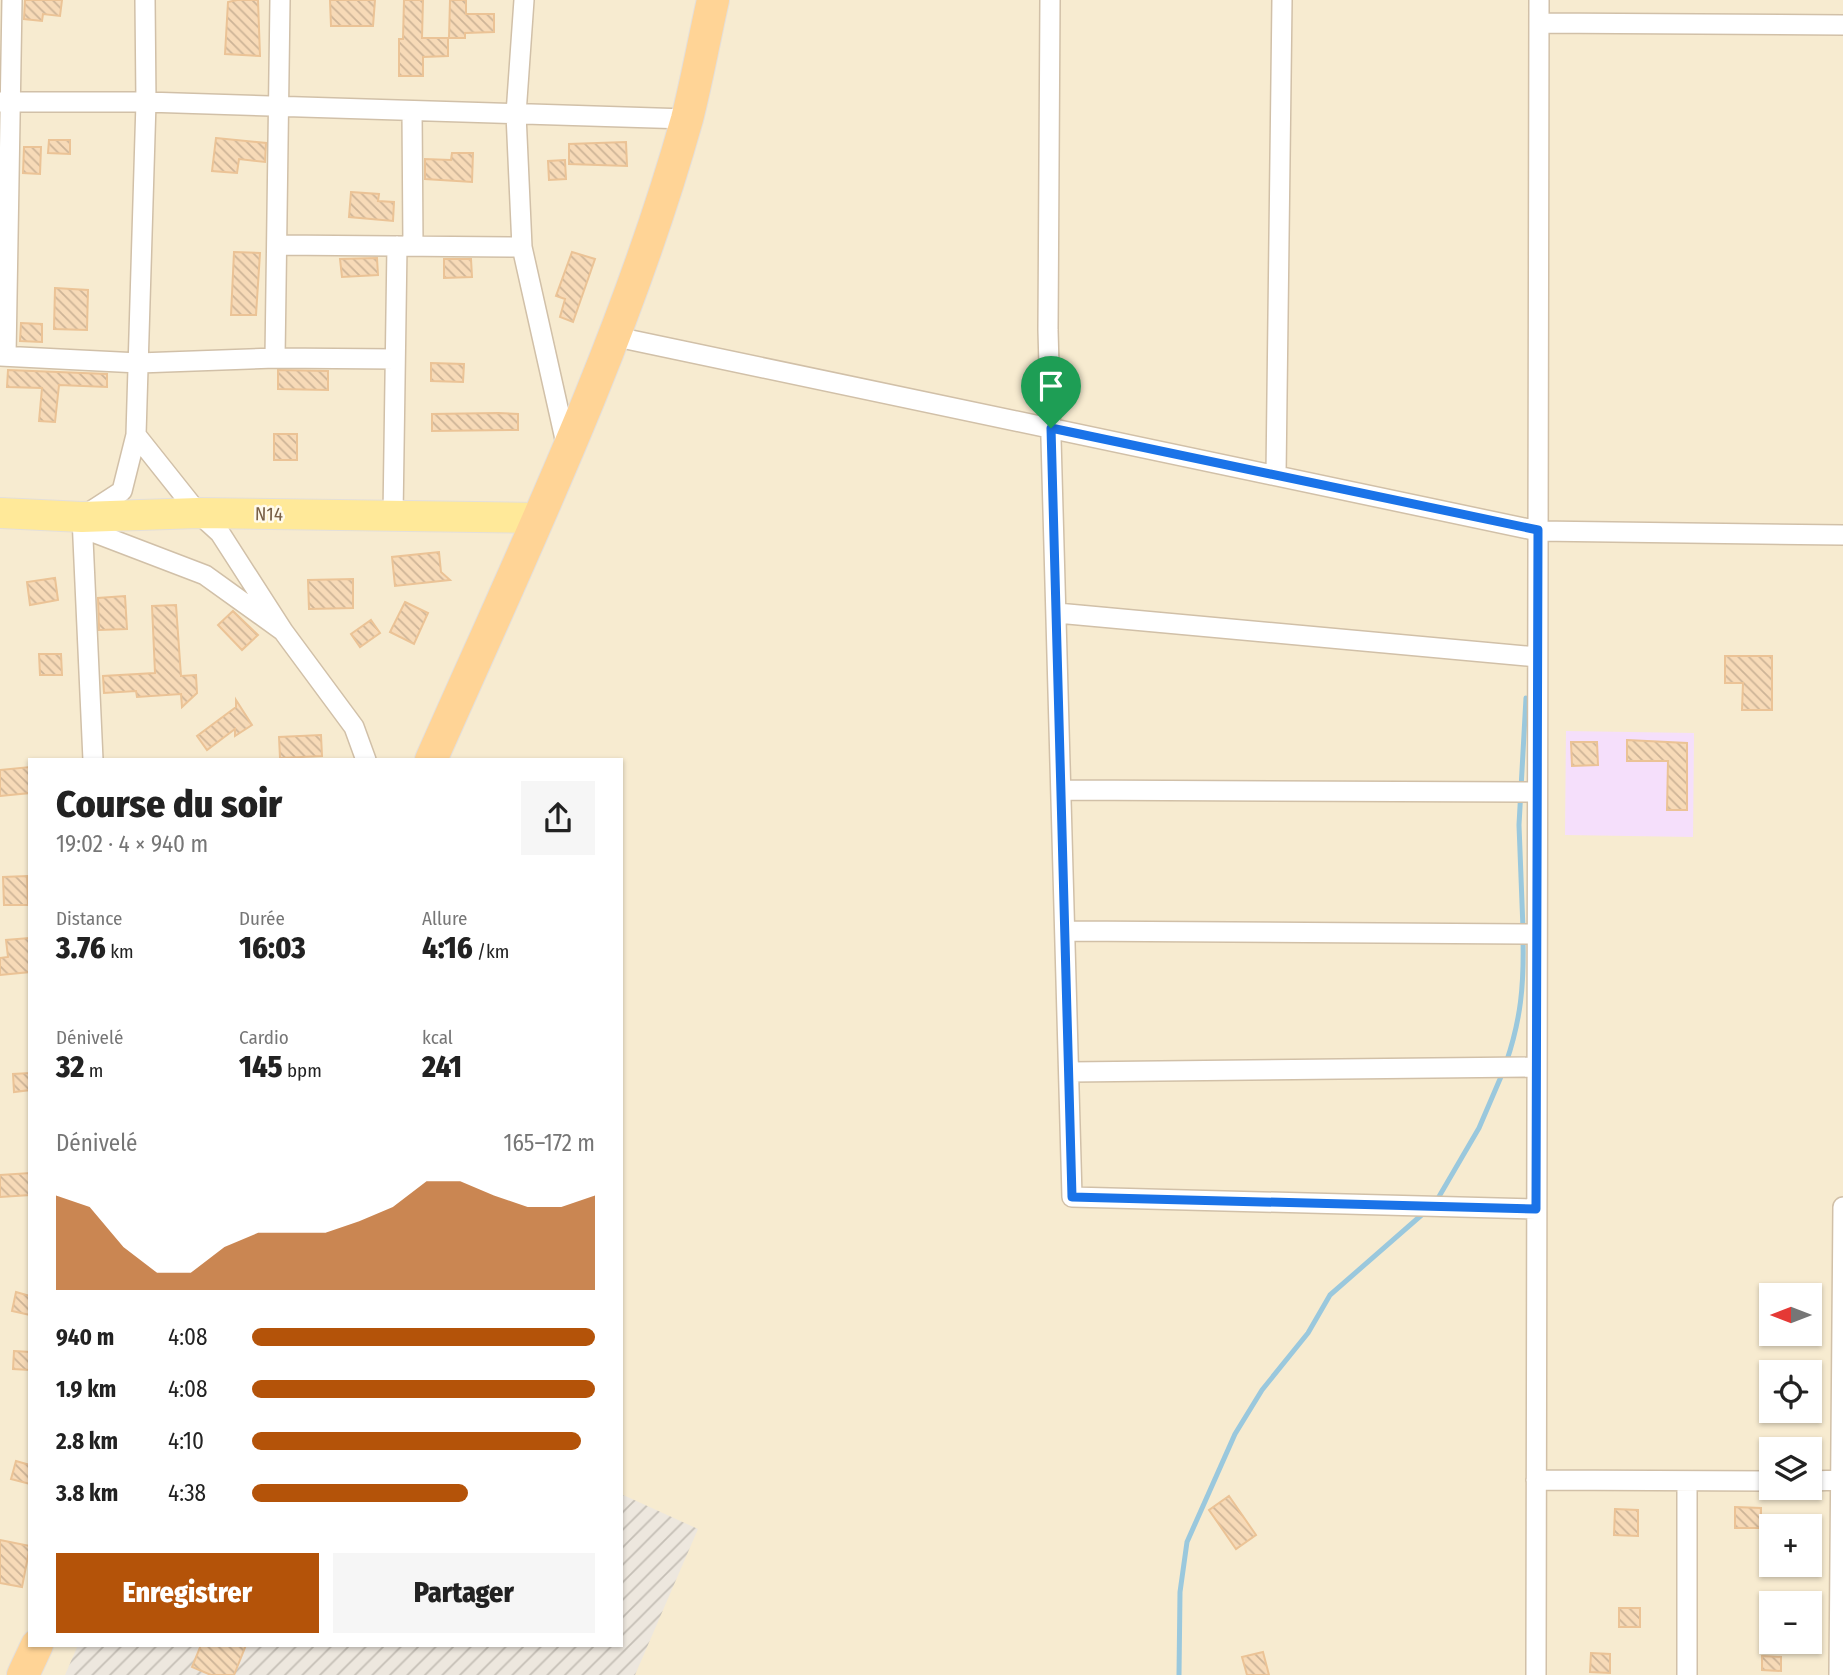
<!DOCTYPE html>
<html lang="fr">
<head>
<meta charset="utf-8">
<style>
  :root { --surface:#fff; --page:#f6f6f6; --text:#222; --muted:#767676; --accent:#b45309 }
  body { margin:0; font-family:"Fira Sans Condensed",sans-serif; background:var(--page); color:var(--text); height:100vh; display:flex; flex-direction:column; font-size:26px; white-space:nowrap }
  * { box-sizing:border-box; margin:0 }
  p { font-size:23px; color:var(--muted) }
  .icon { flex:none; width:38px; height:38px; fill:none; stroke:currentColor; stroke-width:2; stroke-linecap:round; stroke-linejoin:round }
  .map { position:relative; flex:1; overflow:hidden }
  .side { position:absolute; left:28px; top:758px; width:595px; height:889px; display:flex; flex-direction:column; background:var(--surface); border-radius:0px; box-shadow:0 2px 5px #0004 }
  .side>* { flex:none }
  .needle { width:46px; rotate:270deg }
  .controls { position:absolute; left:1759px; top:1283px; display:grid; gap:14px }
  .controls a { display:grid; place-items:center; width:63px; height:63px; border-radius:0px; background:var(--surface); box-shadow:0 2px 5px #0004; font-size:35px }
  .pin { position:absolute; display:grid; place-items:center; width:60px; height:60px; color:#fff; margin:-72px -30px; border-radius:50% 50% 50% 0; rotate:-45deg; box-shadow:0 0 7px #0007 }
  .pin .icon { rotate:45deg }
  .round { display:grid; place-items:center; flex:none; width:74px; height:74px; border-radius:0px; background:var(--page) }
  .head { display:flex; align-items:center; justify-content:space-between; height:119px; padding:0 28px }
  h1 { font-size:38px; font-weight:800; line-height:52px }
  .metrics { display:grid; grid-template-columns:repeat(3,1fr); gap:10px; height:119px; padding:7px 28px }
  .metrics div { display:grid; align-content:center }
  .metrics b { font-size:30px; font-weight:800 }
  .metrics small { font-size:19px; font-weight:400 }
  .metrics p { font-size:19px }
  .chart { height:196px; padding:14px 28px }
  .chart p { display:flex; justify-content:space-between }
  .chart svg { width:100%; height:126px; margin-top:7px; fill:var(--accent); opacity:.7 }
  .cta { display:flex; gap:14px; margin-top:auto; padding:14px 28px }
  .cta a { flex:1; height:80px; border-radius:0px; background:var(--accent); color:#fff; font-size:28px; font-weight:800; line-height:80px; text-align:center }
  .cta a+a { background:var(--page); color:var(--text) }
  ul { padding:0 28px; list-style:none; font-size:23px }
  li { display:grid; grid-template-columns:112px 84px 1fr; align-items:center; height:52px }
  li i { height:18px; border-radius:9px; background:var(--accent) }
  .map>svg:first-child { display:block }
</style>
</head>
<body>
<div class="map">
<svg width="1843" height="1675" viewBox="0 0 1843 1675">
  <defs>
    <pattern id="industrial-furrows" width="10" height="10" patternUnits="userSpaceOnUse" patternTransform="scale(1.75)"><rect width="10" height="10" fill="#ede7de"/><path d="M-1 1l2-2M0 10L10 0M9 11l2-2" fill="none" stroke="#c5bfb6"/></pattern>
    <pattern id="building-back-hatch" width="6" height="6" patternUnits="userSpaceOnUse" patternTransform="scale(1.75)"><rect width="6" height="6" fill="#f7dab7"/><path d="M-1 5l2 2M0 0l6 6M5-1l2 2" fill="none" stroke="#cdb497"/></pattern>
  </defs>
  <rect width="100%" height="100%" fill="#fef8e2"/>
  <path fill="#f7ebd0" fill-rule="evenodd" d="M0 0H1843V1675H0ZM30 760H621V1645H30ZM1771 1295H1810V1334H1771ZM1771 1372H1810V1410H1771ZM1771 1449H1810V1488H1771ZM1771 1526H1810V1564H1771ZM1771 1603H1810V1642H1771Z"/>
  <path fill="url(#industrial-furrows)" d="M621 1494 698 1529 635 1675H65L78 1645H621Z"/>
  <path fill="#f5dffb" d="M1566 731 1694 733 1693 837 1565 835Z"/>
  <g fill="none" stroke-linecap="round" stroke-linejoin="round">
    <path stroke="#9ac8dd" stroke-width="5" d="M1523 929 1519 825 1526 698
      M1506 1063C1521 1019 1524 985 1523 939
      M1437 1200 1479 1128 1503 1072
      M1179 1675 1180 1592 1187 1542 1235 1434 1262 1390 1308 1333 1330 1295 1425 1212"/>
  </g>
  <path fill="url(#building-back-hatch)" stroke="#ebc396" stroke-width="2" d="M25 0H62L60 16 43 14 42 21 24 19Z
    M237 0H258L260 56 225 54 228 2Z
    M330 0H375L373 26H331Z
    M404 0H423L422 38H448V56L423 57V76H399V39H403Z
    M450 0H466V14H494V32L465 33V38H449Z
    M216 138 266 143 265 162 239 159 237 173 212 171Z
    M49 140H70V154L48 153Z
    M626 142 627 166 569 164V144Z
    M24 147H41L40 174 23 173Z
    M452 153H473L472 182 425 179V159L451 160Z
    M565 160 566 179 549 180 548 161Z
    M351 192 379 194 378 201 394 202 393 221 349 217Z
    M234 252 260 253 256 315H231Z
    M572 252 595 259 573 322 560 317 565 299 556 296Z
    M377 258 378 275 342 277 340 259Z
    M444 259H471L472 277 444 278Z
    M55 288 88 290 87 330 54 329Z
    M21 323 42 324V342L20 341Z
    M431 363 464 364 463 382 431 381Z
    M8 370 107 374V387L59 385 55 422 39 421 42 388 7 387Z
    M278 370 328 371V390L278 389Z
    M498 413 518 414V430L432 431V414Z
    M274 434H297V460H274Z
    M439 552 441 572 450 580 395 586 392 557Z
    M55 578 58 600 30 605 27 582Z
    M353 579V608L309 609 308 580Z
    M125 596 127 629 99 630 98 598Z
    M405 602 428 613 414 644 390 632Z
    M176 605 181 676 196 675 197 693 182 707 181 694 137 697 136 691 104 693 103 676 155 673 152 606Z
    M233 611 258 635 242 650 218 625Z
    M371 620 380 633 360 647 351 634Z
    M39 654H61L62 675H40Z
    M1725 656H1772V710H1742L1743 683H1725Z
    M236 700 252 725 235 736V729L207 750 197 736 236 707Z
    M321 735 322 756 280 758 279 737Z
    M1627 740 1687 743V810H1667L1668 761H1627Z
    M1571 742H1597L1598 765 1572 766Z
    M30 767V793L0 796V770Z
    M27 876 28 905H4L3 877Z
    M29 938 30 972 0 975V958L8 957 6 940Z
    M30 1073V1090L14 1092 13 1074Z
    M30 1173V1195L0 1197V1175Z
    M16 1292 30 1296V1315L12 1311Z
    M14 1351 30 1352V1370L13 1369Z
    M16 1461 30 1465V1484L11 1479Z
    M1229 1496 1256 1535 1236 1549 1209 1510Z
    M1735 1507 1761 1508V1528H1735Z
    M1615 1509 1638 1510V1536L1614 1535Z
    M0 1540 30 1546 22 1587 0 1583Z
    M1619 1608H1640V1627H1619Z
    M201 1645H246L234 1675H211L192 1667Z
    M1263 1652 1269 1675H1247L1242 1657Z
    M1591 1653 1610 1654V1673L1590 1672Z
    M1762 1656 1781 1657V1671L1762 1670Z"/>
  <g fill="none" stroke-linecap="round" stroke-linejoin="round">
    <defs>
      <path id="minor" d="M145 0 146 102 136 435 198 513 220 533 283 631
        M524 0 516 114 522 247 567 448
        M1050 0 1048 330 1072 1197 1536 1209
        M1539 23 1843 25
        M0 102H146L687 119
        M412 111 413 246
        M277 245 522 247
        M612 336 1538 531 1843 535
        M0 356 139 363 275 358 395 359
        M6 356 12 0
        M275 358 280 0
        M1276 475 1282 0
        M393 516 397 246
        M82 528 205 575 283 631 354 727 366 760
        M1057 613 1537 657
        M93 760 82 517 122 491 136 435
        M1062 790 1537 792
        M1066 931 1537 934
        M1071 1072 1537 1067
        M1536 1480 1771 1481
        M1810 1481 1843 1480
        M1687 1482V1675
        M1536 1675 1539 0
        M1839 1675 1843 1207"/>
      <path id="primary" d="M0 513 82 517 198 513 538 518"/>
      <path id="trunk" d="M431 760C524 550 625 340 687 119 697 80 704 40 713 0
        M23 1675 37 1645"/>
    </defs>
    <use href="#minor" stroke="#d1c0a8" stroke-width="22"/>
    <use href="#primary" stroke="#e4dfda" stroke-width="32"/>
    <use href="#trunk" stroke="#e4dfda" stroke-width="34"/>
    <use href="#minor" stroke="#fff" stroke-width="19"/>
    <use href="#primary" stroke="#ffe999" stroke-width="30"/>
    <use href="#trunk" stroke="#ffd496" stroke-width="32"/>
  </g>
  <g fill="none" stroke-linecap="round" stroke-linejoin="round">
    <defs>
      <path id="route" d="M1051 428 1538 530 1536 1209 1072 1197Z"/>
    </defs>
    <use href="#route" stroke="#fff" stroke-width="14"/>
    <use href="#route" stroke="#1a73e8" stroke-width="9"/>
  </g>
  <g text-anchor="middle" dominant-baseline="central" stroke-width="5" stroke-linejoin="round" paint-order="stroke">
    <g font-size="19" fill="#796046" stroke="#fffaeb">
      <text transform="translate(269 514) rotate(1)">N14</text>
    </g>
  </g>
</svg>
<div class="controls">
<a><svg class="needle" viewBox="-14 -14 28 28"><path d="M0-13l5 13h-10z" fill="#e53935"/><path d="M0 13l5-13h-10z" fill="#767676"/></svg></a>
<a><svg class="icon" aria-label="locate" viewBox="0 0 24 24"><circle cx="12" cy="12" r="6"/><path d="M12 2v4M12 18v4M2 12h4M18 12h4"/></svg></a>
<a><svg class="icon" aria-label="layers" viewBox="0 0 24 24"><path d="M12 4l9 5-9 5-9-5zM3 14l9 5 9-5"/></svg></a>
<a>+</a>
<a>−</a>
</div>
<div class="pin" style="left:1051px;top:428px;background:#1e9e55"><svg class="icon" aria-label="arrive" viewBox="0 0 24 24"><path d="M6 21V4h12l-3 4 3 4H6"/></svg></div>
<section class="side">
<div class="head"><div><h1>Course du soir</h1><p>19:02 · 4 × 940 m</p></div><a class="round"><svg class="icon" aria-label="share" viewBox="0 0 24 24"><path d="M12 15V3M7 8l5-5 5 5M5 13v7h14v-7"/></svg></a></div>
<div class="metrics">
<div><p>Distance</p><b>3.76<small> km</small></b></div>
<div><p>Durée</p><b>16:03</b></div>
<div><p>Allure</p><b>4:16<small> /km</small></b></div>
</div>
<div class="metrics">
<div><p>Dénivelé</p><b>32<small> m</small></b></div>
<div><p>Cardio</p><b>145<small> bpm</small></b></div>
<div><p>kcal</p><b>241</b></div>
</div>
<div class="chart"><p><span>Dénivelé</span>165–172 m</p>
<svg viewBox="0 0 160 44" preserveAspectRatio="none"><path d="M0 44V11L10 15L20 29L30 38L40 38L50 29L60 24L70 24L80 24L90 20L100 15L110 6L120 6L130 11L140 15L150 15L160 11V44z"/></svg>
</div>
<ul>
<li><b>940 m</b>4:08<i style="width:100%"></i></li>
<li><b>1.9 km</b>4:08<i style="width:100%"></i></li>
<li><b>2.8 km</b>4:10<i style="width:96%"></i></li>
<li><b>3.8 km</b>4:38<i style="width:63%"></i></li>
</ul>
<div class="cta"><a>Enregistrer</a><a>Partager</a></div>
</section>
</div>
</body>
</html>
